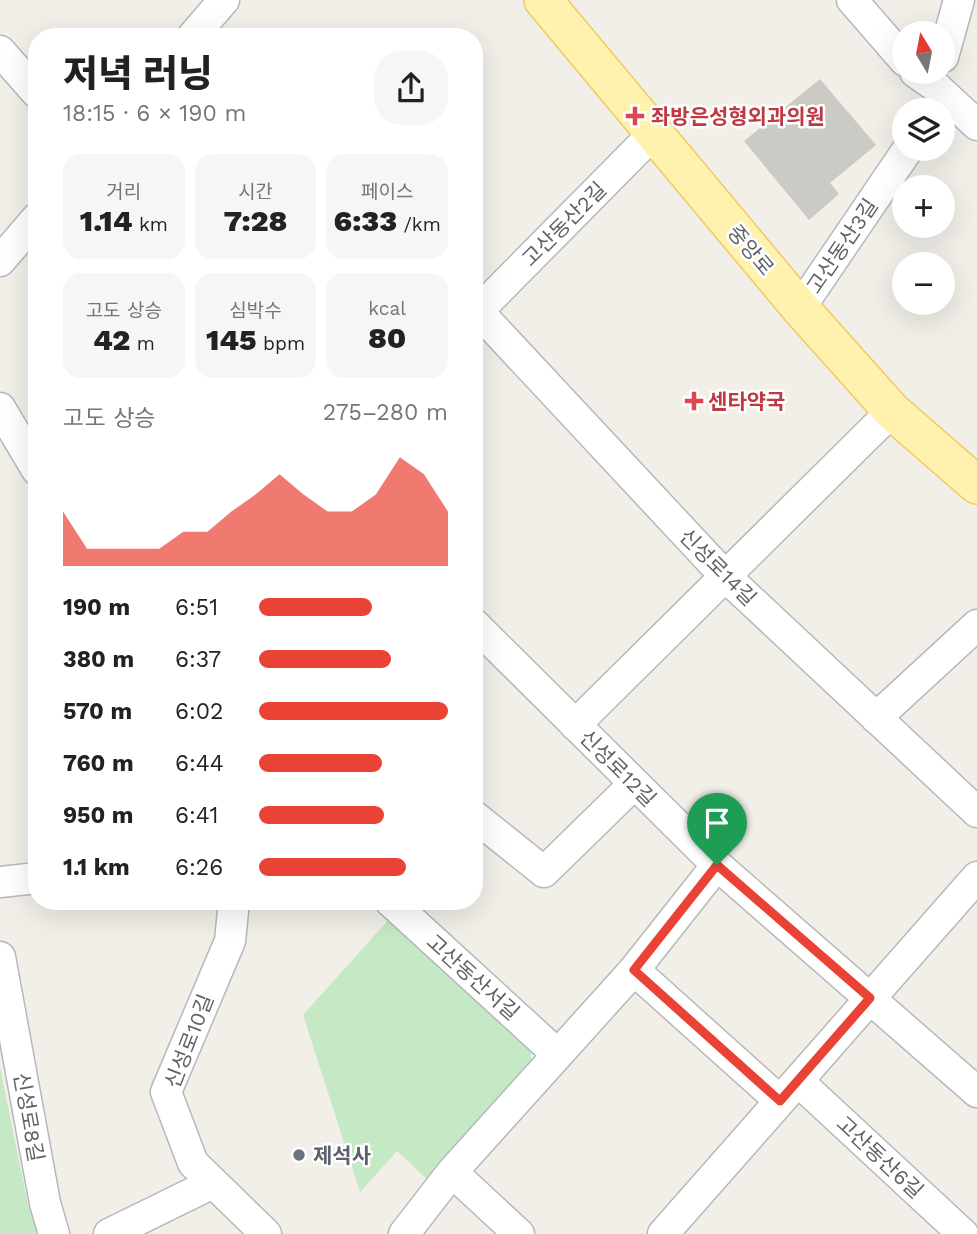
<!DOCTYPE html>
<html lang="ko">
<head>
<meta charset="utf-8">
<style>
  :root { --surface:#fff; --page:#f6f6f6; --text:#222; --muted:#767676; --accent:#ea4335 }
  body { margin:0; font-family:"Work Sans","Noto Sans KR",sans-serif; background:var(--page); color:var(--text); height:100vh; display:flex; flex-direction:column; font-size:26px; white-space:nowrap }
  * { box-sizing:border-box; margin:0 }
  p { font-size:23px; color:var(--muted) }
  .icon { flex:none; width:38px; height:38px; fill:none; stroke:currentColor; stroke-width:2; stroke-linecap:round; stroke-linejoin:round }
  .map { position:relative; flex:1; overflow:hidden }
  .details { position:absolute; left:28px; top:28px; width:455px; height:882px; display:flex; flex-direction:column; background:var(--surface); border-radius:28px; box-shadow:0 7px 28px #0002 }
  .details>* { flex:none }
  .needle { width:46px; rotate:350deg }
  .buttons { position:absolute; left:892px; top:21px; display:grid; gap:14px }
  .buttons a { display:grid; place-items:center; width:63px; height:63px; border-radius:50%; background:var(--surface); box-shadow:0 7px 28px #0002; font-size:35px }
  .pin { position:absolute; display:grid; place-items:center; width:60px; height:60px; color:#fff; margin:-72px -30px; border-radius:50% 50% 50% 0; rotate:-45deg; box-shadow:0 0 7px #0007 }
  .pin .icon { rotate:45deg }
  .round { display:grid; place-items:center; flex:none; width:74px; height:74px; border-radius:28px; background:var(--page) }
  .summary { display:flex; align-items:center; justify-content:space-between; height:119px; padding:0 35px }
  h1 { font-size:38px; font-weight:800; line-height:52px }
  .stats { display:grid; grid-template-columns:repeat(3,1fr); gap:10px; height:119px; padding:7px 35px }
  .stats div { display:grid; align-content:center; border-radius:18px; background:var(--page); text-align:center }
  .stats b { font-size:30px; font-weight:800 }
  .stats small { font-size:19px; font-weight:400 }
  .stats p { font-size:19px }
  .chart { height:196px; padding:14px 35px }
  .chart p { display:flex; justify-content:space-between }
  .chart svg { width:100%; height:126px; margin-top:7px; fill:var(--accent); opacity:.7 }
  ul { padding:0 35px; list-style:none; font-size:23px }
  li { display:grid; grid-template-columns:112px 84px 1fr; align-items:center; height:52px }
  li i { height:18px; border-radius:9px; background:var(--accent) }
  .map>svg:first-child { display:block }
</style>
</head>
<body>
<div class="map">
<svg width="977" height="1234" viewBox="0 0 977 1234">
  <rect width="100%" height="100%" fill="#f1efe8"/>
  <path fill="#c5e8c5" d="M390 918 531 1047V1067L429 1181 397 1151 360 1192 303 1015Z
    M0 1067 28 1205 38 1227 35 1234H0Z"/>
  <path fill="#cccac5" d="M820 79 876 145 830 183 839 194 809 220 744 141Z"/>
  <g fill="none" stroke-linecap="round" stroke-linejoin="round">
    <defs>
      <path id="minor" d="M852 0 905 61
        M192 37 224 0
        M0 51 37 93
        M943 57 959 0
        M915 72 935 86 977 125
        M0 261 37 218
        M474 307 725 576 977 812
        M800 308 908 149
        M474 315 654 133
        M0 408 37 470
        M474 624 717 865 977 1092
        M876 718 977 625
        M575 725 892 411
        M474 816 544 872 634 784
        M0 882 37 878
        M234 901 230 941 166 1092 193 1163 266 1234
        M390 901 556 1053
        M0 957 45 1203 54 1234
        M634 970 780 1101
        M798 1081 963 1234
        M452 1172 519 1234
        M109 1234 213 1183
        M404 1234 452 1172 634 970 717 865
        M663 1234 977 877"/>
      <path id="major" d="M543 0 800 308 892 411 977 485"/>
    </defs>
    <use href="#minor" stroke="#b5b8bc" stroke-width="33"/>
    <use href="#major" stroke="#f2c960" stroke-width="40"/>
    <use href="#minor" stroke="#fff" stroke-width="30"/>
    <use href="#major" stroke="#fff2af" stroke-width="37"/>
  </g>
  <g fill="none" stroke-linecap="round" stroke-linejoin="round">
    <defs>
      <path id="route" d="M717 865 870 998 780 1101 634 970Z"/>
    </defs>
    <use href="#route" stroke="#fff" stroke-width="14"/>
    <use href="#route" stroke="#ea4335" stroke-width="9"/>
  </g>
  <g fill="#e0444e" stroke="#fff" stroke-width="2.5">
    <path d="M631.5 105.5h7v7h7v7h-7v7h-7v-7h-7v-7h7z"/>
    <path d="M690.5 390.5h7v7h7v7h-7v7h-7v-7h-7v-7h7z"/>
  </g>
  <circle fill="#6b7280" stroke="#fff" stroke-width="2.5" cx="299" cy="1155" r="7"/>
  <g text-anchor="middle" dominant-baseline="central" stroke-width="5" stroke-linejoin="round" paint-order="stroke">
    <g font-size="21" font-weight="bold" fill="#be3a42" stroke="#fff" text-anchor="start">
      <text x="651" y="116">좌방은성형외과의원</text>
      <text x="708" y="401">센타약국</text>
    </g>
    <g font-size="21" fill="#5f6368" stroke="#fff">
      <text transform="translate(564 224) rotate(-45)">고산동산2길</text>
      <text transform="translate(842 246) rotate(-56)">고산동산3길</text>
      <text transform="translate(751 250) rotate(50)">중앙로</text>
      <text transform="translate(718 567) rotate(45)">신성로14길</text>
      <text transform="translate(618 768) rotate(45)">신성로12길</text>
      <text transform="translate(473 977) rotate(42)">고산동산서길</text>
      <text transform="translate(189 1041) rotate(-69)">신성로10길</text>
      <text transform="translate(29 1117) rotate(80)">신성로8길</text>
      <text transform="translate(880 1157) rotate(43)">고산동산6길</text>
    </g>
    <g font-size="21" font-weight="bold" fill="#5b616d" stroke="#fff" text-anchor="start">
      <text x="313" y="1155">제석사</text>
    </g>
  </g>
</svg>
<div class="buttons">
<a><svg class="needle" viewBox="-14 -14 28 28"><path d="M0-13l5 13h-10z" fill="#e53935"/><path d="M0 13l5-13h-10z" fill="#767676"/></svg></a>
<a><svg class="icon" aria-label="layers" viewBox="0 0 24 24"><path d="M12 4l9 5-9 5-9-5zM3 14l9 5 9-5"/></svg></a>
<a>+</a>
<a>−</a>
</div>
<div class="pin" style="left:717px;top:865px;background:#1e9e55"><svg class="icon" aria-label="arrive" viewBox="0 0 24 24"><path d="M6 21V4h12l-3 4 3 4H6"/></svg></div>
<section class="details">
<div class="summary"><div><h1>저녁 러닝</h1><p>18:15 · 6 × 190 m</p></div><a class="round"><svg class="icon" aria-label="share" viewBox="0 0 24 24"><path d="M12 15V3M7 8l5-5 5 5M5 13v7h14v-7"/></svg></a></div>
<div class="stats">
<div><p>거리</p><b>1.14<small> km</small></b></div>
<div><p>시간</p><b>7:28</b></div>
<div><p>페이스</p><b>6:33<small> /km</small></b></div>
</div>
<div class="stats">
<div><p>고도 상승</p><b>42<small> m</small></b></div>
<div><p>심박수</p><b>145<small> bpm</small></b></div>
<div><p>kcal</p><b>80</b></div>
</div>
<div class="chart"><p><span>고도 상승</span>275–280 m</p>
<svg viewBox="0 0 160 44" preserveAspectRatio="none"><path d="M0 44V25L10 38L20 38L30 38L40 38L50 32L60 32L70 25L80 19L90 12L100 19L110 25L120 25L130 19L140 6L150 12L160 25V44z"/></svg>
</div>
<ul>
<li><b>190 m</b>6:51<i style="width:60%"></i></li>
<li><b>380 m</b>6:37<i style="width:70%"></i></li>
<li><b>570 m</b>6:02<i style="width:100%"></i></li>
<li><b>760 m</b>6:44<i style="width:65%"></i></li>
<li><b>950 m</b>6:41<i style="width:66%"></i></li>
<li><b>1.1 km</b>6:26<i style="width:78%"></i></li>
</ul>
</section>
</div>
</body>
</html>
